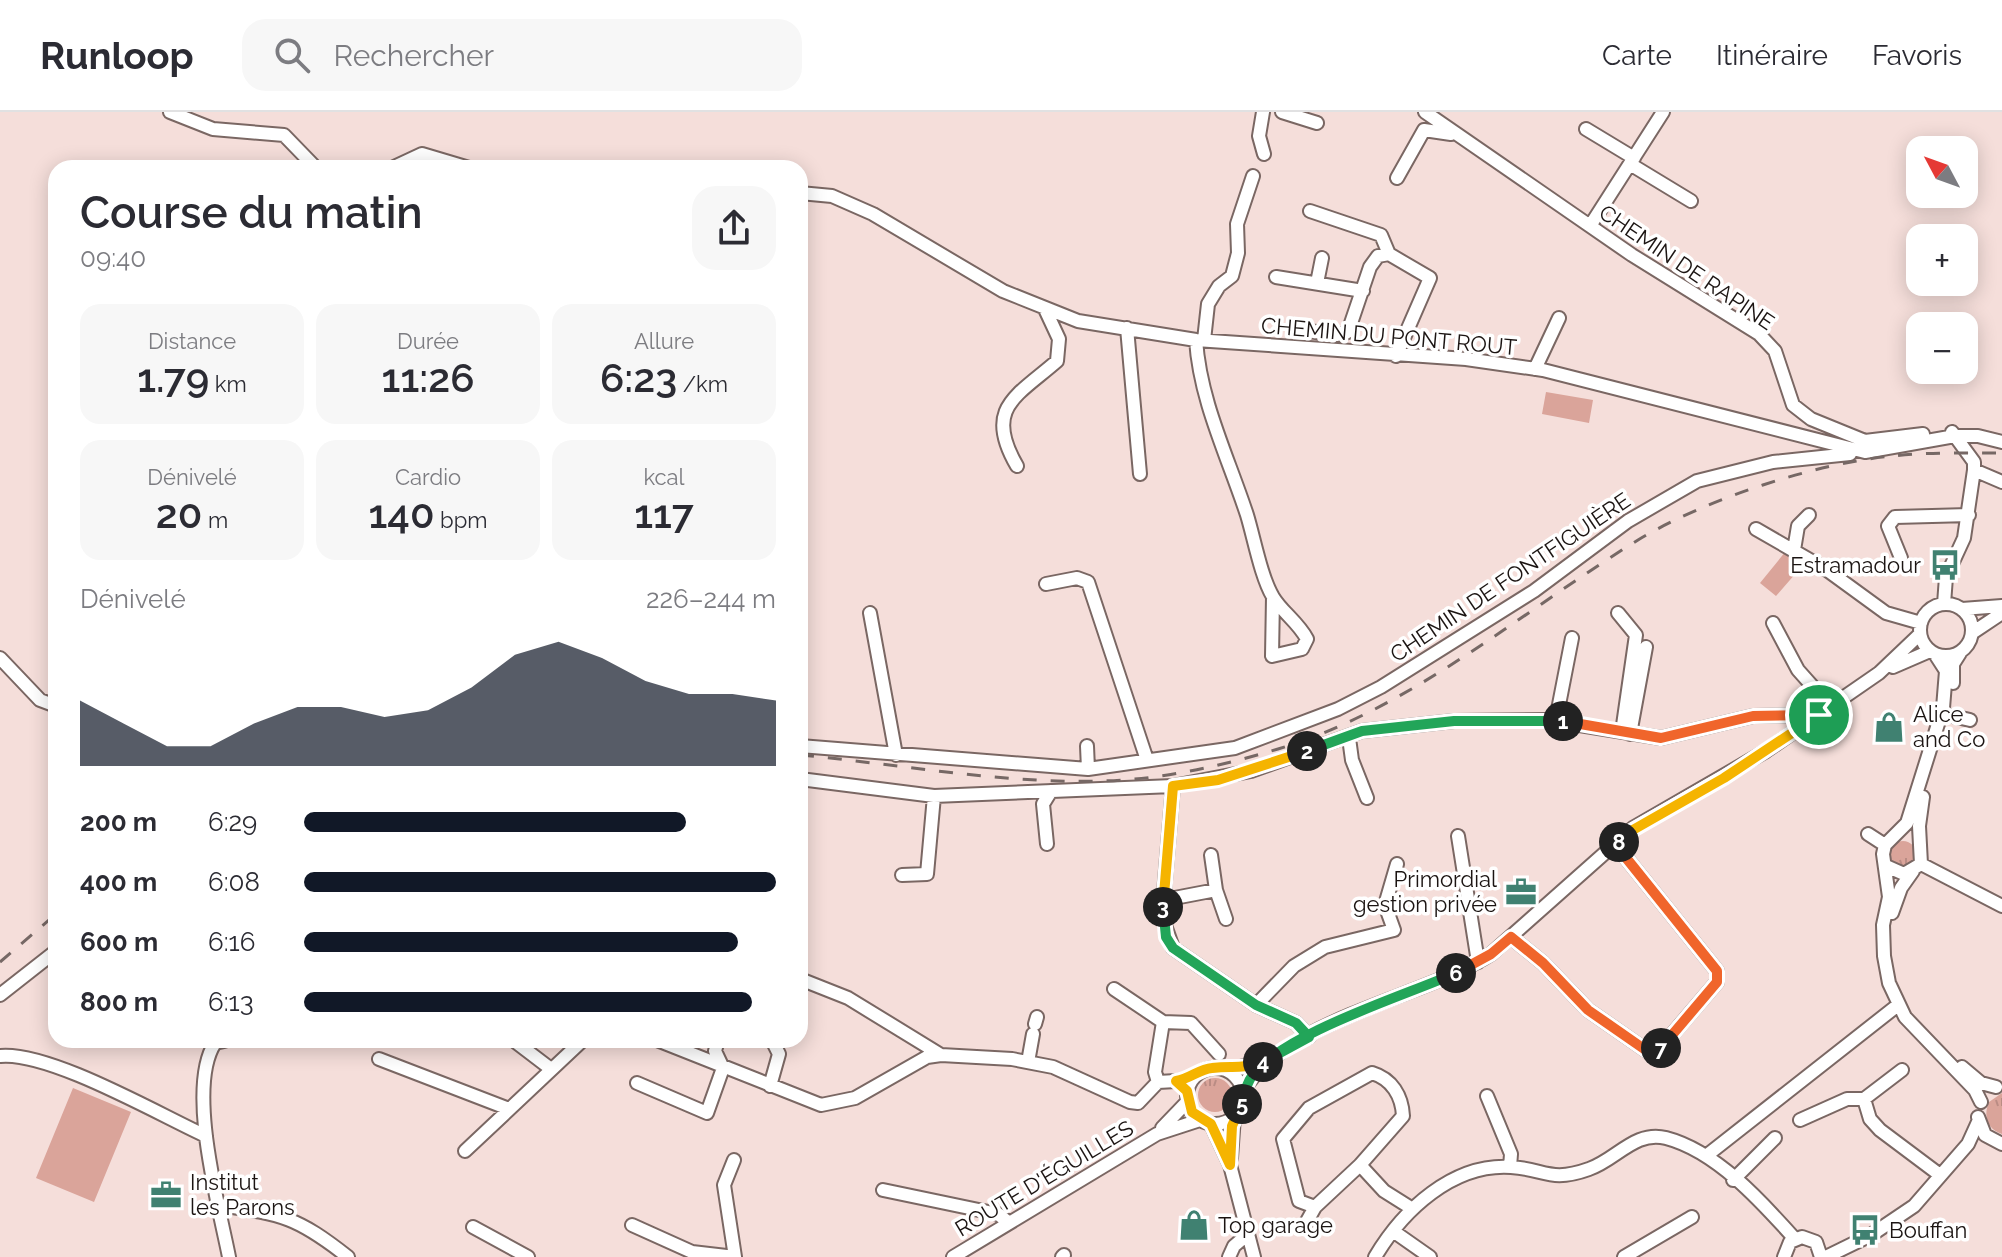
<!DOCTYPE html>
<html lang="fr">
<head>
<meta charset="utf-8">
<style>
  :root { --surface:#fff; --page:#f7f7f7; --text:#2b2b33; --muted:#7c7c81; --line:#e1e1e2; --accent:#111827 }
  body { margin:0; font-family:Raleway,sans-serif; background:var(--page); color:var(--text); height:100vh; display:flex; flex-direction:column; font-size:30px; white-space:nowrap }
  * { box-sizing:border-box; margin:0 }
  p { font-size:26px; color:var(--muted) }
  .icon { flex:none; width:44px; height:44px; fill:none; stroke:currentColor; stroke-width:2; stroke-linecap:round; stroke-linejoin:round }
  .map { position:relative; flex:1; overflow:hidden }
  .sheet { position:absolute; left:48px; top:48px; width:760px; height:888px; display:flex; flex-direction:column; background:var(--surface); border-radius:24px; box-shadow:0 4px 20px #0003 }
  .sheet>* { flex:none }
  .needle { width:52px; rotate:311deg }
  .buttons { position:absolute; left:1906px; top:24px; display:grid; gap:16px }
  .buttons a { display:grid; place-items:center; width:72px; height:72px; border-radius:16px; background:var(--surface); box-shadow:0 4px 20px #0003; font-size:40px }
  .pin { position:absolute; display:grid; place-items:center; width:68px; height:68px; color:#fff; margin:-34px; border:4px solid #fff; border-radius:50%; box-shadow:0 2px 8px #0007 }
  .km { position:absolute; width:40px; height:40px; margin:-20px; border-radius:50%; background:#222; color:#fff; font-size:22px; line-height:40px; text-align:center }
  .round { display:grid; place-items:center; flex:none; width:84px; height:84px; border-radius:24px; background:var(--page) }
  .headline { display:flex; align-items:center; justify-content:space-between; height:136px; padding:0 32px }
  h1 { font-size:44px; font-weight:600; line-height:60px }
  .stats { display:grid; grid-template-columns:repeat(3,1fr); gap:12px; height:136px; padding:8px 32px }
  .stats div { display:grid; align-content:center; border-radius:20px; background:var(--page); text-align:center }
  .stats b { font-size:40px; font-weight:600 }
  .stats small { font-size:22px; font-weight:400 }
  .stats p { font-size:22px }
  .chart { height:224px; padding:16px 32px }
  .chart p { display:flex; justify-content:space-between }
  .chart svg { width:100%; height:144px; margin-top:8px; fill:var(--accent); opacity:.7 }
  ul { padding:0 32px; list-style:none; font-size:26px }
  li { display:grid; grid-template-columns:128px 96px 1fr; align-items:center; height:60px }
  li i { height:20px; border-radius:10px; background:var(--accent) }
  header { display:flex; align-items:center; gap:48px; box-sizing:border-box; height:112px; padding:0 40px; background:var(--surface); border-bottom:2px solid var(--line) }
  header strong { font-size:38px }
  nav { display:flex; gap:44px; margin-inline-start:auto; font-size:28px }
  .search { width:560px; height:72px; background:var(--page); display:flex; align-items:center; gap:20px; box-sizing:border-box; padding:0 28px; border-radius:24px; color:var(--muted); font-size:30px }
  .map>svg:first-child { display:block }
</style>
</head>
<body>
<header>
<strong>Runloop</strong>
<div class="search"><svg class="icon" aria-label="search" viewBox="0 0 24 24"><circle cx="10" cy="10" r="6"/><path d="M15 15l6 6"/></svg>Rechercher</div>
<nav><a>Carte</a><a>Itinéraire</a><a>Favoris</a></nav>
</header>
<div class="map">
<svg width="2002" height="1145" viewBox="0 0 2002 1145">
  <defs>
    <pattern id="grass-tufts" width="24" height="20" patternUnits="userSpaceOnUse" patternTransform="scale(2)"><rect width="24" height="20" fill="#daa49a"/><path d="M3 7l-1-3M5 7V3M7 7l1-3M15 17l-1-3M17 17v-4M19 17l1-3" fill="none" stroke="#ba8c84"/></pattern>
  </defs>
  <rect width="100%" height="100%" fill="#f5deda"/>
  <path fill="url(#grass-tufts)" d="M1890 742a13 13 0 1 1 26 0a13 13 0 1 1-26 0Z
    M1198 983a17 17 0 1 1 34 0a17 17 0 1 1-34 0Z
    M2002 981V1022C1987 1017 1983 1004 1989 990Z"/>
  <path fill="#daa49a" d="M1546 280 1593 288 1589 311 1542 302Z
    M1786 439 1803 453 1776 484 1760 471Z
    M73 976 131 1000 94 1090 36 1066Z"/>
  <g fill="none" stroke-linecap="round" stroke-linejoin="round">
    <defs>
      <path id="minor" d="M170 0 213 17 284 23 316 56
        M1263 0 1259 24 1264 42
        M1282 0 1317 11
        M1425 0 1632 143 1759 222 1775 239 1793 293 1811 307 1865 329 1923 322
        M1586 17 1634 46
        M1630 52 1691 89
        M392 56 422 42 469 56
        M1397 66 1424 18 1451 22
        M800 81 832 84 873 102 1003 179 1078 209 1196 228 1466 247 1543 258 1865 340 1955 324H1978L2002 330
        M1310 99 1381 123 1389 142 1430 166 1396 244
        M1590 114 1663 0
        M1276 165 1363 179
        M1317 171 1322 146
        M1127 216 1140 362
        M1309 219 1337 223 1348 220 1370 155 1378 144 1389 142
        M1196 228C1200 289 1228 345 1247 403 1254 426 1261 465 1273 485 1282 500 1298 510 1307 527L1302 537 1272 544 1273 485
        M1204 228 1208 192 1219 174 1232 164 1238 141 1237 112 1253 64
        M1535 257 1559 206
        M1017 354C983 296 1017 284 1057 249L1059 227 1045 197
        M1974 358 2002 370
        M1756 417 1827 458 1886 501 1921 511
        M1794 438 1798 414 1809 403
        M1901 446 1888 414 1895 405 1969 403
        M1046 472 1077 466 1088 470 1147 648
        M1944 492 1946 465 1964 426 1974 358V350L1952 320
        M1920 518a26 26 0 1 1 52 0a26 26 0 1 1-52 0Z
        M1962 497 2002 494
        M870 501 896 643
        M1618 501 1636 523 1622 620
        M1773 511 1798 558 1831 595
        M1972 521 2002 501
        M1935 542 1946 559 1943 596 1907 711 1885 733 1883 742 1889 785 1883 813 1884 844 1889 871 1905 905 1975 978 1981 990
        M0 546 40 588 56 594
        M1893 555 1930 539
        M1953 571V552L1960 541
        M1948 603 1970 608
        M1556 608 1572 526
        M1630 622 1646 535
        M1349 626 1352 648 1367 686
        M800 634 1088 657 1235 636 1338 597 1381 575 1534 479 1628 409 1697 369 1773 350 1850 342
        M1087 634 1088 657
        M800 667 934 684 1173 674 1251 659 1362 619 1454 609 1548 608 1661 626 1753 604 1819 603
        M1173 674 1162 805 1173 836 1256 893 1296 911 1309 925
        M1868 722 1885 733
        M1458 724 1478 850
        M1047 732 1043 692 1051 679
        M1211 743 1216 778 1226 807
        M1921 752 2002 794
        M1886 754 1904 762 1921 752 1919 714 1923 685
        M902 763 927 762 934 684
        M1164 788 1216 778
        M1892 801 1901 776 1913 759
        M1511 825 1543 851 1588 898 1647 939 1659 938 1717 870V859L1627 747 1617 727
        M800 867 848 886 941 943
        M1114 877 1163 910 1191 911 1219 942
        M0 883 56 839
        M1256 893 1294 854 1325 835 1394 818 1385 793 1397 752
        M1035 912 1037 905
        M513 928 551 957
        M657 928 821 993 855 986 927 945 941 943 1012 947 1053 955 1130 990 1138 991 1158 970 1176 969
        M224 929 215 931C186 975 219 1094 229 1145
        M0 944C49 939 158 1002 206 1024
        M379 947 509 997
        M1028 950 1033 922
        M1962 955 1981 971 1996 975
        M1187 984a28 28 0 1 1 56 0a28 28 0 1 1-56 0Z
        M1227 958 1266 949
        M1158 970 1155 960 1163 910
        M637 971 707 1001 723 956 715 939 718 928
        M770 974 779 942 772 928
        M1243 979C1288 906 1420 887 1491 842L1633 716 1766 639 1879 561 1920 522
        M1487 984 1511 1042 1510 1055
        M1864 987 1902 958
        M1978 1005 1985 1023 2002 1032
        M1800 1008 1847 987H1864L1870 1007 1880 1018 1940 1063
        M1211 1012 1230 1053 1254 1145
        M1162 1016 1187 990
        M465 1039 583 928
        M1706 1044 1898 893
        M1231 1046 1234 1005
        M734 1048 724 1073 735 1145
        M1360 1053 1384 1079 1411 1096
        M1733 1068 1775 1026
        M883 1078 998 1102 1009 1111
        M220 1093C284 1103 297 1105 348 1145
        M1306 1111 1315 1095 1360 1053 1403 1004C1402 984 1392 967 1372 961L1309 996 1283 1027 1299 1089 1315 1095
        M632 1113 692 1140 735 1145
        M473 1115 528 1145
        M1393 1119 1430 1145
        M953 1145 1157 1022 1200 1008
        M1062 1145 1064 1143
        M1229 1145 1234 1134 1248 1122
        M1375 1145C1403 1098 1453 1051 1511 1055 1545 1057 1550 1071 1589 1057 1616 1048 1635 1018 1666 1026 1716 1039 1761 1089 1795 1127
        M1624 1145 1692 1105
        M1784 1145 1790 1130 1802 1125 1816 1130 1821 1145
        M1826 1145 1871 1123 1914 1094 1968 1032 1978 1010"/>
    </defs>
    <use href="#minor" stroke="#7a6763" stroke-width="16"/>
    <use href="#minor" stroke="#fff" stroke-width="12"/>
    <path stroke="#766865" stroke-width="3" stroke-dasharray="14 14" stroke-linecap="butt" d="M800 643C899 652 1001 672 1101 669 1160 668 1221 654 1278 637 1411 597 1521 500 1638 428 1704 388 1815 351 1893 344 1929 340 1966 341 2002 341
      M0 850 56 802"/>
  </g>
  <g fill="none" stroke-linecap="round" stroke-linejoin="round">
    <defs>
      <path id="split-1" d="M1563 609 1661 626 1753 604 1819 603"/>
      <path id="split-2" d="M1307 639 1362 619 1454 609H1563"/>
      <path id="split-3" d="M1163 795 1173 674 1218 668 1307 639"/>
      <path id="split-4" d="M1163 795 1166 825 1173 836 1256 893 1296 911 1309 925 1263 950"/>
      <path id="split-5" d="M1242 992 1232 1014 1230 1053 1211 1012 1192 1000 1187 979 1176 969C1190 967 1199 957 1212 956 1234 953 1238 958 1263 950"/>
      <path id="split-6" d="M1242 992C1245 981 1245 974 1252 964 1284 921 1404 884 1456 861"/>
      <path id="split-7" d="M1456 861 1491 842 1511 825 1543 851 1588 898 1647 939 1661 936"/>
      <path id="split-8" d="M1619 730 1627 747 1717 859V870L1661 936"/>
      <path id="split-9" d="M1619 730 1617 727 1724 666 1819 603"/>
    </defs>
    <use href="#split-1" stroke="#fff" stroke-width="16"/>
    <use href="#split-2" stroke="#fff" stroke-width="16"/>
    <use href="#split-3" stroke="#fff" stroke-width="16"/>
    <use href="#split-4" stroke="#fff" stroke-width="16"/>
    <use href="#split-5" stroke="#fff" stroke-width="16"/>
    <use href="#split-6" stroke="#fff" stroke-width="16"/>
    <use href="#split-7" stroke="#fff" stroke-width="16"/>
    <use href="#split-8" stroke="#fff" stroke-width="16"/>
    <use href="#split-9" stroke="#fff" stroke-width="16"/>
    <use href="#split-1" stroke="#f0652b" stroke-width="10"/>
    <use href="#split-2" stroke="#22a559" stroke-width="10"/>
    <use href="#split-3" stroke="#f5b400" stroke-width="10"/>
    <use href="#split-4" stroke="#22a559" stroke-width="10"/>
    <use href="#split-5" stroke="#f5b400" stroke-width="10"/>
    <use href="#split-6" stroke="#22a559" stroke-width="10"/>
    <use href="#split-7" stroke="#f0652b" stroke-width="10"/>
    <use href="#split-8" stroke="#f0652b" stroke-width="10"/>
    <use href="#split-9" stroke="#f5b400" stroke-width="10"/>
  </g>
  <defs>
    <symbol id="bus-bare" viewBox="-9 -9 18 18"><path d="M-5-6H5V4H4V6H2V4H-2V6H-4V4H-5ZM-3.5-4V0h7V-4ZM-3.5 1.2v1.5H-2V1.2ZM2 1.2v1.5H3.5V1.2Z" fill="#408171" stroke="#fff" stroke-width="2.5" paint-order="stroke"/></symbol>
    <symbol id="shop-bare" viewBox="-9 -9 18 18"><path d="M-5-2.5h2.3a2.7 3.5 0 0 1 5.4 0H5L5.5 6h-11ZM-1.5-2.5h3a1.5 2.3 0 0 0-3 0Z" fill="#408171" stroke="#fff" stroke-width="2.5" paint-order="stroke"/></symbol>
    <symbol id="office-bare" viewBox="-9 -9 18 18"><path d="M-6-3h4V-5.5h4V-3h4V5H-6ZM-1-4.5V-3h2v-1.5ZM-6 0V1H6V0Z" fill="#408171" stroke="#fff" stroke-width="2.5" paint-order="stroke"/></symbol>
  </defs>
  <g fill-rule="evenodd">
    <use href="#bus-bare" x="1923" y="431" width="44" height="44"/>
    <use href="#shop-bare" x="1867" y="593" width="44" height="44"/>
    <use href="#office-bare" x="1499" y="758" width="44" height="44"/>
    <use href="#office-bare" x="144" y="1061" width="44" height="44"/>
    <use href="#shop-bare" x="1172" y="1091" width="44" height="44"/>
    <use href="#bus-bare" x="1843" y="1096" width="44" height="44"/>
  </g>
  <g text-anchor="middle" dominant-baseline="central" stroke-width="7" stroke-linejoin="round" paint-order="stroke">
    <g font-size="22" fill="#1b1412" stroke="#fff">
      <text transform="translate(1687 155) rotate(34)">CHEMIN DE RAPINE</text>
      <text transform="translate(1389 224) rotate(5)">CHEMIN DU PONT ROUT</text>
      <text transform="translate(1510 465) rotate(-34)">CHEMIN DE FONTFIGUIÈRE</text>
      <text transform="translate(1044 1066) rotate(-31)">ROUTE D'ÉGUILLES</text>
    </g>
    <g font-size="22" fill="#1b1412" stroke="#fff" text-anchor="start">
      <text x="1921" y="453" text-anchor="end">Estramadour</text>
      <text x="1913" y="602">Alice<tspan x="1913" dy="25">and Co</tspan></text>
      <text x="1497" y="767" text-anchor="end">Primordial<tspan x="1497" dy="25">gestion privée</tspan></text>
      <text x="190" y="1070">Institut<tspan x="190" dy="25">les Parons</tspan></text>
      <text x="1218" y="1113">Top garage</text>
      <text x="1889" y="1118">Bouffan</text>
    </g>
  </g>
</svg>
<div class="buttons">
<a><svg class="needle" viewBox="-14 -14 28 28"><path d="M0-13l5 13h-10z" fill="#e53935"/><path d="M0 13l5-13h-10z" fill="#7c7c81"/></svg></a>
<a>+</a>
<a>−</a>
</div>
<div class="pin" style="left:1819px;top:603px;background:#1e9e55"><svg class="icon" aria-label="arrive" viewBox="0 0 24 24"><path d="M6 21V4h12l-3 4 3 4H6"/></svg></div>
<b class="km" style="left:1563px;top:609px">1</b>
<b class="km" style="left:1307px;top:639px">2</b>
<b class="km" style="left:1163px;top:795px">3</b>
<b class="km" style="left:1263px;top:950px">4</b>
<b class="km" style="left:1242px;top:992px">5</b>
<b class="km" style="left:1456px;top:861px">6</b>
<b class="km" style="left:1661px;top:936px">7</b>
<b class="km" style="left:1619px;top:730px">8</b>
<section class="sheet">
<div class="headline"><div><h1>Course du matin</h1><p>09:40</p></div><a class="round"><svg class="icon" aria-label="share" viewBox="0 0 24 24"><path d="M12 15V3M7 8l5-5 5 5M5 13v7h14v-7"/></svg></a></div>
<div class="stats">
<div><p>Distance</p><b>1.79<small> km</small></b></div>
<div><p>Durée</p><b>11:26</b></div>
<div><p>Allure</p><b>6:23<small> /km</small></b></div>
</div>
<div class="stats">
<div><p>Dénivelé</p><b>20<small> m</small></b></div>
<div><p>Cardio</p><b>140<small> bpm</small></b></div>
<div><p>kcal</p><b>117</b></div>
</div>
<div class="chart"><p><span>Dénivelé</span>226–244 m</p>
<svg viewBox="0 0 160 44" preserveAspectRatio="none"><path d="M0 44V24L10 31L20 38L30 38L40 31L50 26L60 26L70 29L80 27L90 20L100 10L110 6L120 11L130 18L140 22L150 22L160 24V44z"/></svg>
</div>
<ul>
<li><b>200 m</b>6:29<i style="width:81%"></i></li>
<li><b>400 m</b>6:08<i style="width:100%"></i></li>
<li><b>600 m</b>6:16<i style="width:92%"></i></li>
<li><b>800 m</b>6:13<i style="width:95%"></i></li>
</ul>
</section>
</div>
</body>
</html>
